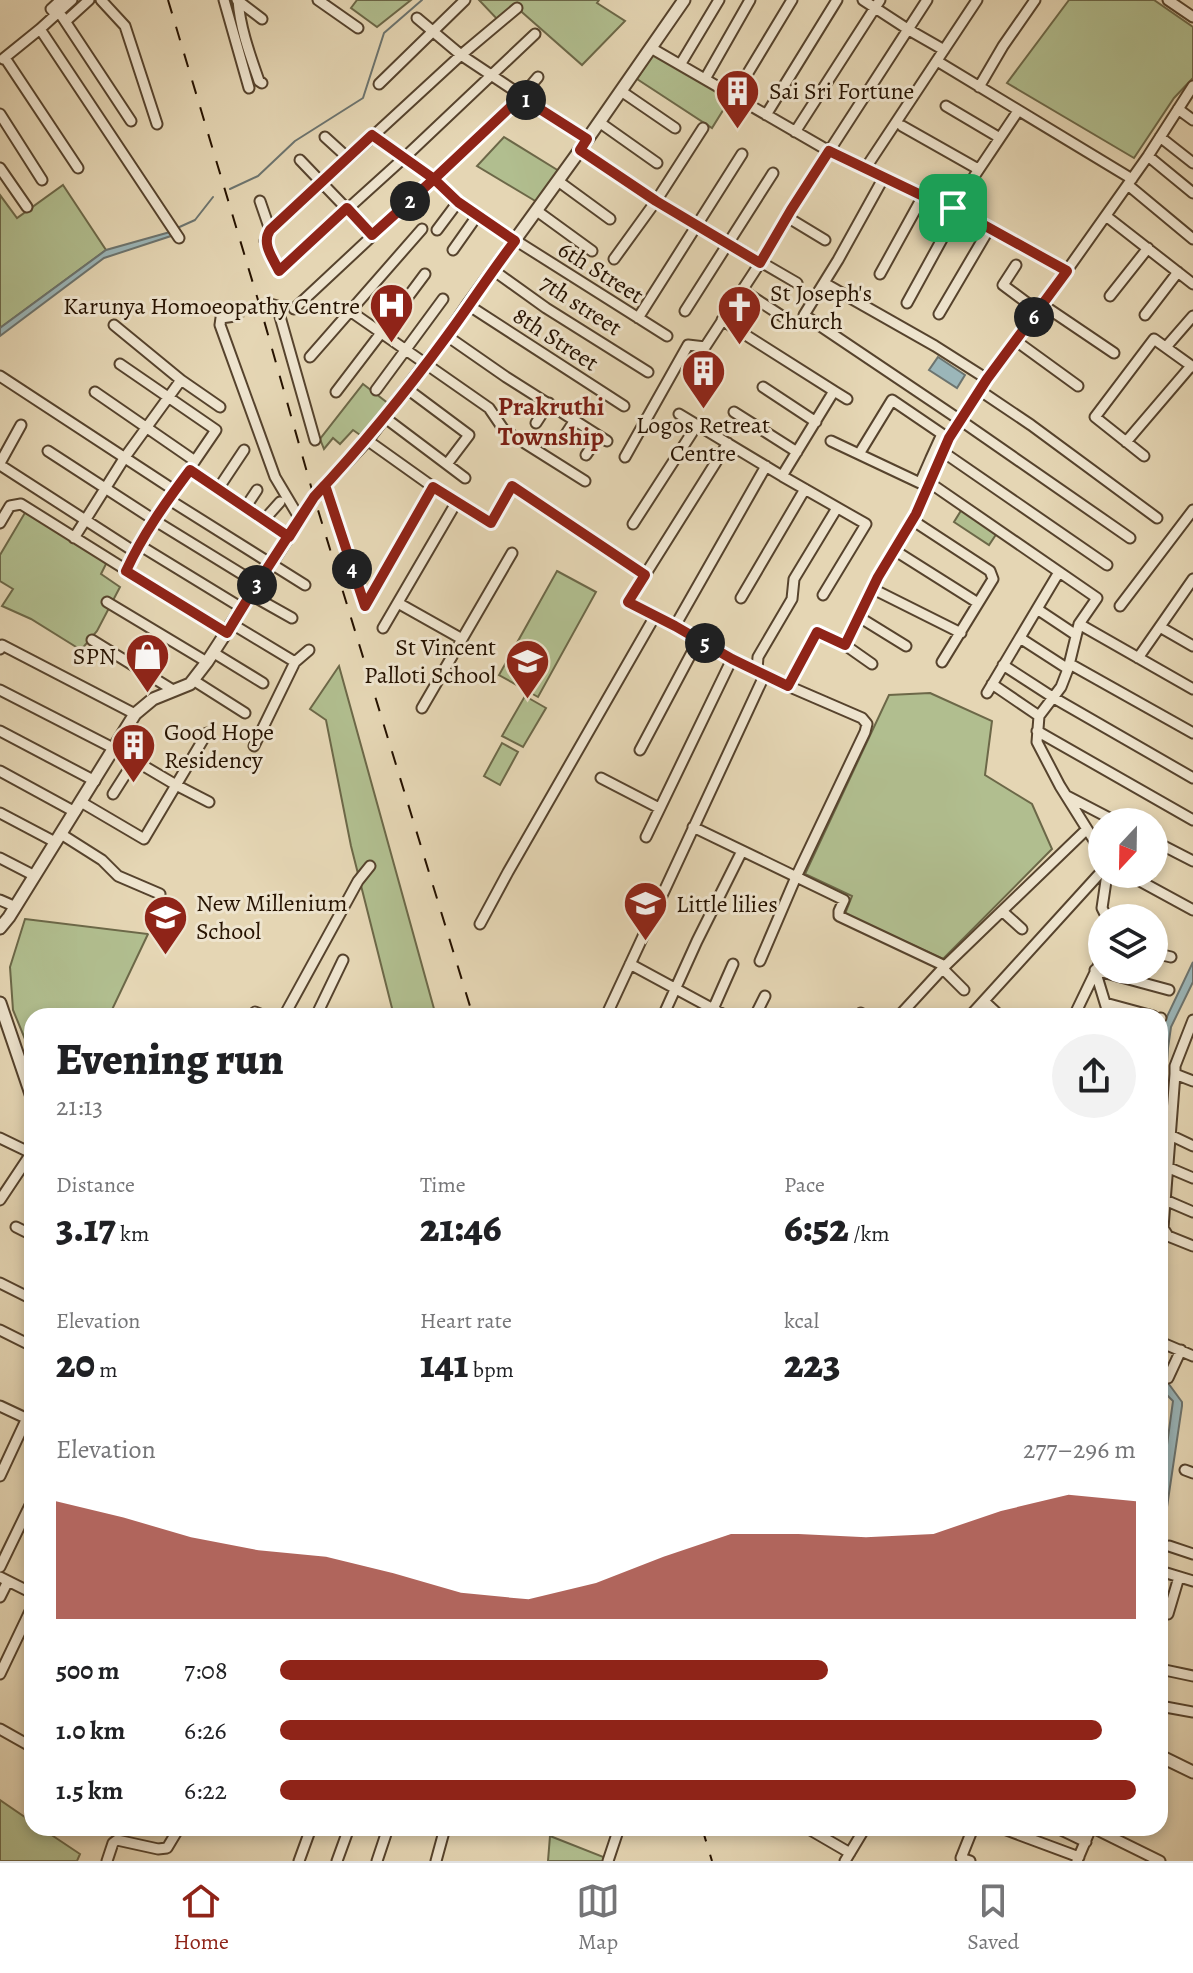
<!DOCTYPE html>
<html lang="en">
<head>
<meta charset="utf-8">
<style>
  :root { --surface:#fff; --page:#f2f2f2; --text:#202124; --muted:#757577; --line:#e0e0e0; --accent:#8f2418 }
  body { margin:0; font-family:Alegreya,serif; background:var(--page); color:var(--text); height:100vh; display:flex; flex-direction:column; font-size:30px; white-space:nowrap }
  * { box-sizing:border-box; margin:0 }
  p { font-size:26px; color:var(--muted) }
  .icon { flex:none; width:44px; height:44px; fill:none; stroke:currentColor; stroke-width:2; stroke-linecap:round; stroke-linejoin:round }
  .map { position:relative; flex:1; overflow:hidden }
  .details { position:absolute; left:24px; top:1008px; width:1144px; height:828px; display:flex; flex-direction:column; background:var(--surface); border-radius:24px; box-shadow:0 4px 12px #0003 }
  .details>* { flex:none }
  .needle { width:52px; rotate:202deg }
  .fabs { position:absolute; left:1088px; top:808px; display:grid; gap:16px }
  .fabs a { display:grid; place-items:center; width:80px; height:80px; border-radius:50%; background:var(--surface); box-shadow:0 4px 12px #0003; font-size:40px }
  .pin { position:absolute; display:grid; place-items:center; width:68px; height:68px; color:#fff; margin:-34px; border-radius:16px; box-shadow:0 4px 12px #0006 }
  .km { position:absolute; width:40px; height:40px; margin:-20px; border-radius:50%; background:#222; color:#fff; font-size:22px; line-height:40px; text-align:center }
  .round { display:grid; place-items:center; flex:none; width:84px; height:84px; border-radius:42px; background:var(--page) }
  .overview { display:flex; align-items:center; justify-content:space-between; height:136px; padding:0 32px }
  h1 { font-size:44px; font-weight:800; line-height:60px }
  .figures { display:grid; grid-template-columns:repeat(3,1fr); gap:12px; height:136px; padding:8px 32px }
  .figures div { display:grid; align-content:center }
  .figures b { font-size:40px; font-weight:800 }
  .figures small { font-size:22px; font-weight:400 }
  .figures p { font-size:22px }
  .chart { height:224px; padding:16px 32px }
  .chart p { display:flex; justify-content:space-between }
  .chart svg { width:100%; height:144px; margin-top:8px; fill:var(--accent); opacity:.7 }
  ul { padding:0 32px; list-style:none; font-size:26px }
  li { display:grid; grid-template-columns:128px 96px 1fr; align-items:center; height:60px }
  li i { height:20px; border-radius:10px; background:var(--accent) }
  .tabs { display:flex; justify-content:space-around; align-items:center; height:112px; border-top:2px solid var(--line); background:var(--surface); font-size:22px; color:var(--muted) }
  .tabs a { display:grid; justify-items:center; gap:4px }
  .tabs .on { color:var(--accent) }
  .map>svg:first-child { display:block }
</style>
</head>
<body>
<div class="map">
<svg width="1193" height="1861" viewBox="0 0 1193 1861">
  <rect width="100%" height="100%" fill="#e5d6b4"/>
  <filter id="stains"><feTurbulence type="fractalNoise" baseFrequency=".0025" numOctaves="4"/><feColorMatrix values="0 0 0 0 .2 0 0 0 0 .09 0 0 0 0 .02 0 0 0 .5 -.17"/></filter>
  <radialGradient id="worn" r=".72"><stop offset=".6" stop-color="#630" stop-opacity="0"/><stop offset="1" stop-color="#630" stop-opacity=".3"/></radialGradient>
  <path fill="#b1be8f" stroke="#6c6848" stroke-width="2" d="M357 0H411L377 27 351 8Z
    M479 0H599L597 3 625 21 582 65 515 6 497 19Z
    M1069 0H1154L1193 27V78L1174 98 1134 158 1007 83Z
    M655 51 730 99 712 128 637 79Z
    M504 137 559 171 537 202 477 166Z
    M63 185 106 250 0 328V195L17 218Z
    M363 384 389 404 363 437 353 430 340 444 333 438 324 449 320 439Z
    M962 509 997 533 989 545 954 522Z
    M26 511 108 560 101 574 120 587 97 631 81 650 31 619 2 606 13 589 0 581V555Z
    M557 571 596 592 538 697 499 675Z
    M339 666 436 1016H394L351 846 326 720 310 709Z
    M930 693 992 721 985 775 1032 804 1052 849 943 959 845 914 852 896 805 874 889 695Z
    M525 696 546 708 523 747 502 736Z
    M502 743 518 752 500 785 484 776Z
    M25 919 148 934 109 1016H32V1056L13 1010 10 967Z
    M0 1800 32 1822V1828H41L80 1854 77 1861H0Z
    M550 1836 606 1858 605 1861H548Z"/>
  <path fill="#9bb6b9" stroke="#6c746f" stroke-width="2" d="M170 232 171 236 104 258 0 336V328L106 250Z
    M938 357 965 375 957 388 929 370Z
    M1193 962V982L1171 1027 1168 1048 1160 1164V1048L1163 1025Z
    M1160 1372 1182 1402V1406L1167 1507 1160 1531V1496L1173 1401 1160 1388Z"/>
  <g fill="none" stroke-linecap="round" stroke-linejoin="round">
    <path stroke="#6c746f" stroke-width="2" d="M230 189 258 176 295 141 363 98 384 33 422 0
      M175 229 195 220 213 197"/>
    <path stroke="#bfaf90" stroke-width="9" stroke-dasharray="9 4.5" stroke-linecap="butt" d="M235 316 270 304"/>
    <defs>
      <path id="minor" d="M101 0 125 26 157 124
        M224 0 249 88
        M237 0 262 19
        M238 0C240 28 250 55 259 81L262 83
        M318 0 358 28
        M863 0 909 30 944 50
        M1168 0 1193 17
        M59 12 131 121
        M56 14 51 9 61 0
        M417 18 461 55 587 139
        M66 21 89 0
        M40 29 179 238
        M651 48 829 151 923 196 953 208 1067 271
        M5 58 78 168
        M3 59 40 29 72 0
        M937 61 1132 179
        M680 65 719 0
        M705 79 750 0
        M379 84 465 0
        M979 87 1003 46 1035 0
        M621 91 675 128
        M734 96 792 0
        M946 106 1000 138
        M1178 109 1193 120
        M0 114 42 180
        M766 115 837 0
        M599 122 657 163
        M902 126 978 169
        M795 132 880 0
        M372 135 434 179 458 202 477 216 667 336
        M325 137 348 158
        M1160 137 1193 163
        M580 150 656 201 797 283
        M1148 156 1193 193
        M0 168 27 207
        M865 169 977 0
        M884 177 838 260 804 315 960 420 1130 538
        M558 181 610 219
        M1128 185 1193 239
        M260 201 270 230 322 183 300 160
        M953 208 1018 111
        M537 211 592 251
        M1106 216 1193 284
        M787 217 825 240
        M270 230 265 241 279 271 405 157 535 34
        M437 230 458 202
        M372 235 322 183 461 55 517 8
        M453 250 477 216
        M614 259 656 201 703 128
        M1016 265 1003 285 1038 311
        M493 270 546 308 648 372
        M880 274 923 196
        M824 283 935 346 987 379
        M742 290 788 320
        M1110 296 1148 248
        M907 303 958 210
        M270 304 277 306 315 440
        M468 305 624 406
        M1043 305 1114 353
        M294 309 521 97 538 77
        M350 311 489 408 504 430 585 481
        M685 311 773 173
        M939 314 989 229
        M1145 315 1178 272
        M235 316 221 318 220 325 275 477 300 519
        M638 318 742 154
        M722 320 834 391 782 476
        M114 325 181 380
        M447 336 506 377 607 441
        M1016 341 1078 386
        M1166 347 1193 316
        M310 357 422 229
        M120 364 216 430 173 493
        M0 376 174 490
        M763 387 816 422
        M406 388 469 435 447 464
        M376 390 443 299
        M979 390 1031 425 1157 518
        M834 391 847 399
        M95 392 195 461
        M336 392 381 333 425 274
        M734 412 797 452
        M679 414 782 476 866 524 823 595
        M384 417 465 478
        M536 423 549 403
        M367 440 433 487 491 523 512 486 645 575
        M562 440 575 420
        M831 441 920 483 931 458
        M1126 442 1191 366
        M728 443 628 602 675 626 732 659 788 686 817 632 845 645 872 664
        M48 451 162 525 258 584
        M943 452 1107 565
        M859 454 892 400 942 434 931 458 939 461
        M586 455 599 436
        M1144 456 1095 417 1154 339 1193 367
        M625 457 688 345 705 347 760 263 791 210 927 0
        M0 463 21 425
        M0 465 135 552
        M190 470 289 537
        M930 483 1097 598 1079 624 1068 669 1061 687 1039 716 1037 742 1060 786 1102 853
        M325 485 365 606 433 487
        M218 489 244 450
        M245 508 257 490
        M264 520 280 502
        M912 520 990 571 993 579 942 662
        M0 523 10 506 21 504 227 633
        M633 524 697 425
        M74 538 125 457 181 380 220 407
        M139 545 242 608
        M894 550 978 603
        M126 571 135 552 168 499 305 585
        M873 589 961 633
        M251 595 292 618
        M741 598 805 489
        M107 602 207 662
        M398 603 462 639
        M1120 606 1193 510
        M1037 609 1076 635
        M859 617 906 646
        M232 624 295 662
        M1079 624 1193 689
        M675 626 766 466
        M1160 627 1193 646
        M383 628 456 503
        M1020 638 1068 669
        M92 640 173 690
        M845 645 878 577 916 514 949 438 960 420 987 379 1041 307 1148 156 1193 86
        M0 649 2 645 135 714
        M214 653 263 683
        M1138 658 1193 579
        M1070 664 1193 733
        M1003 665 1054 698 1193 778
        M757 670 758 657 792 599 794 579 837 508
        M193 680 245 713
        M992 684 1039 716
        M0 690 115 749 176 785 209 802
        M987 693 1059 572
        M422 708 512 553
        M0 731 95 781
        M1037 731 1193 820
        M254 746 295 662 309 650
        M640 750 699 639
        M0 771 75 812
        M601 778 659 808
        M113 794 134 761
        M1067 796 1117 822
        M81 802 144 839 207 733
        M0 813 55 842
        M693 827 844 900 839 911V916L945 966
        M61 834 102 860 118 876 160 894
        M646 837 732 659
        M1154 841 1193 861
        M0 858 35 876
        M1107 874 1102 908 1107 918
        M1127 874 1193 910
        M0 900 16 907
        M1002 911 1022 929
        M480 924 508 872 655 616
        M1154 953 1171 957
        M760 961 796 877 865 732 867 724 862 718 788 686
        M630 964 726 1016
        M943 969 964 990
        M1095 970 1169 990
        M1095 970 1109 1016
        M984 1001 1000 1016
        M1105 1003 1153 1016
        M861 1013 863 1016
        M253 1016 255 1012 265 1016
        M284 1016 358 881 370 866
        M316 1016 343 960
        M606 1016 765 674
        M663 1016 697 941 742 851
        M710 1016 733 964
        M755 1016 765 996
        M899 1016 945 966 1087 829
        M970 1016 1102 871
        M1074 1016 1102 958
        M1160 1018H1161
        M1193 1020 1175 1066V1074L1193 1081
        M1175 1074 1163 1228 1168 1236 1193 1246
        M1170 1135 1193 1146
        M0 1138 31 1153
        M1167 1167 1193 1178
        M0 1200 32 1152
        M1165 1200 1193 1212
        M16 1227 32 1235
        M0 1283 32 1299
        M0 1330 32 1346
        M1160 1342 1193 1356
        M1168 1378 1181 1350
        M0 1406 32 1421
        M1185 1470 1193 1473
        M0 1476 27 1418
        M1169 1546 1193 1554
        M0 1567 32 1501
        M1160 1571 1193 1581
        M0 1577 8 1581 0 1597
        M8 1581 32 1593
        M1168 1614 1179 1577
        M1160 1669 1193 1676
        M0 1674 32 1607
        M1160 1706 1193 1712
        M0 1729 32 1747
        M807 1828 850 1853
        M1001 1828 1079 1857
        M1057 1828 1086 1842
        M1093 1828 1160 1861
        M107 1861 113 1843 117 1840 158 1849 167 1848 179 1828
        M299 1861 311 1828
        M337 1861 349 1828
        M377 1861 388 1828
        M436 1861 445 1828
        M608 1861 619 1828
        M845 1861 865 1828
        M970 1861 961 1858 973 1828
        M1077 1861 1091 1828"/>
      <path id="tertiary" d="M0 928 9 917 135 714 153 699 190 684 207 662 314 497 367 440 447 336 468 305 575 157 684 0
        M0 1003 32 1097
        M1160 1756 1193 1772"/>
    </defs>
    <use href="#minor" stroke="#56432d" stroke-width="13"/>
    <use href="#tertiary" stroke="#56432d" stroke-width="15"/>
    <use href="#minor" stroke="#eee4ce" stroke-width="9"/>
    <use href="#tertiary" stroke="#eee4ce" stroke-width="11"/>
    <path stroke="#261200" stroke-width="2" stroke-dasharray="14 14" stroke-linecap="butt" d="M168 0 261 310 314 497 473 1016
      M702 1828 712 1861"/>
  </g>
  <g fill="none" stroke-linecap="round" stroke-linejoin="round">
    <defs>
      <path id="route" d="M953 208 923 196 829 151 791 210 760 263 656 201 580 150 587 139 521 97 434 179 372 135 270 230C261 244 273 258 279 271L347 208 372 235 434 179 458 202 515 241C491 272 470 305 447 336 406 392 362 446 314 497 284 542 254 587 227 633L126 571C143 534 166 502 190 470L289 537 314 497 325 485 365 606 433 487 491 523 512 486 645 575 628 602 675 626 732 659 788 686 817 632 845 645 878 577 916 514 949 438 987 379 1067 271 953 208"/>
    </defs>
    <use href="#route" stroke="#fff" stroke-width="16"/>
    <use href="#route" stroke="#8f2418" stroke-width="10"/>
  </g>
  <defs>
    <symbol id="building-pin" viewBox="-11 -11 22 30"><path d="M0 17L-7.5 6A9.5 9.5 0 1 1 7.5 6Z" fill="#8f2418" stroke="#eee4ce"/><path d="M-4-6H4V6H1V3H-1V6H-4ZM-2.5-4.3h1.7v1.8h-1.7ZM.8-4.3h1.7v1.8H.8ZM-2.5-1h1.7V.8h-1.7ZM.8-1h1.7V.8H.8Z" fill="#fff"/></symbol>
    <symbol id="hospital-pin" viewBox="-11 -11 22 30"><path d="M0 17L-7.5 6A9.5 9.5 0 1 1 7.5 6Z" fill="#8f2418" stroke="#eee4ce"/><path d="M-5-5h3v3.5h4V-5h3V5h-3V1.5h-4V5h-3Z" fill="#fff"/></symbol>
    <symbol id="church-pin" viewBox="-11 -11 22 30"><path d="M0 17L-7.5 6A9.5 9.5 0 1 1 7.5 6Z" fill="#8f2418" stroke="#eee4ce"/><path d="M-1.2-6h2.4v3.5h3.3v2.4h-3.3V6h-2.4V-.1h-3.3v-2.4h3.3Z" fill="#fff"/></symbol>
    <symbol id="shop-pin" viewBox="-11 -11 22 30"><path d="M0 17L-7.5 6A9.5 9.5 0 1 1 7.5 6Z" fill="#8f2418" stroke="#eee4ce"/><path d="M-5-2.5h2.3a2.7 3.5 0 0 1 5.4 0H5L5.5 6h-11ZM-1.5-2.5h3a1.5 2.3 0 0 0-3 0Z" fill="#fff"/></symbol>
    <symbol id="school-pin" viewBox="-11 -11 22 30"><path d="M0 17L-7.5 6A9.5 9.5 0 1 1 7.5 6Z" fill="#8f2418" stroke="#eee4ce"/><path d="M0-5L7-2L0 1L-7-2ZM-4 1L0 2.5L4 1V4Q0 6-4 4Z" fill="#fff"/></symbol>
  </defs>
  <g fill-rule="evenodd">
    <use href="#building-pin" x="712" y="66" width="51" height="69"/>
    <use href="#hospital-pin" x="366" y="280" width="51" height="69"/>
    <use href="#church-pin" x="714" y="282" width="51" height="69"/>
    <use href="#building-pin" x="678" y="346" width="51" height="69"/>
    <use href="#shop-pin" x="122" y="630" width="51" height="69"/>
    <use href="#school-pin" x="502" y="636" width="51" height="69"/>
    <use href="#building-pin" x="108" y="720" width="51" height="69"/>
    <use href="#school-pin" x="620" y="878" width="51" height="69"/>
    <use href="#school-pin" x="140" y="892" width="51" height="69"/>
  </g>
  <g text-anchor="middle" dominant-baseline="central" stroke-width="6" stroke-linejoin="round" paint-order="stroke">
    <g font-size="24" fill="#261200" stroke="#eee4ce" text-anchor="start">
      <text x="769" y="91">Sai Sri Fortune</text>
      <text x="770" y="293">St Joseph's<tspan x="770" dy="28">Church</tspan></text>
      <text x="360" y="306" text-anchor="end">Karunya Homoeopathy Centre</text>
      <text x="703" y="425" text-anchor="middle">Logos Retreat<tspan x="703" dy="28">Centre</tspan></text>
      <text x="496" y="647" text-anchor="end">St Vincent<tspan x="496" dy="28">Palloti School</tspan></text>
      <text x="116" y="656" text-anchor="end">SPN</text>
      <text x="164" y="732">Good Hope<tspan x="164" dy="28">Residency</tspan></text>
      <text x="196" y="903">New Millenium<tspan x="196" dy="28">School</tspan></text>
      <text x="676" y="904">Little lilies</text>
    </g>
    <g font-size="24" fill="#261200" stroke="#eee4ce">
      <text transform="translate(601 272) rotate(32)">6th Street</text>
      <text transform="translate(581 305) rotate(33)">7th street</text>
      <text transform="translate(556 339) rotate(33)">8th Street</text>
    </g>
    <g font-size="26" font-weight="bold" fill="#7a1f14" stroke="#eee4ce">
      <text x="551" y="406">Prakruthi<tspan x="551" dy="30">Township</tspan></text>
    </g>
  </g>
  <rect width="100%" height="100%" filter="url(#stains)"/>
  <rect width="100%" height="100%" fill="url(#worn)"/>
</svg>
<div class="fabs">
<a><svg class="needle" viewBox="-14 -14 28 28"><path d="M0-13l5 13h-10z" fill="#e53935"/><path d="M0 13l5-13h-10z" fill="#757577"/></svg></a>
<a><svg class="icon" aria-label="layers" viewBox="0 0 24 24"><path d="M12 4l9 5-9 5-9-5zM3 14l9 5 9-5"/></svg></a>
</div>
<div class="pin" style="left:953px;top:208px;background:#1e9e55"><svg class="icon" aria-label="arrive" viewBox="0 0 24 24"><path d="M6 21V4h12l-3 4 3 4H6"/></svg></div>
<b class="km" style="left:526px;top:100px">1</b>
<b class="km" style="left:410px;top:201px">2</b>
<b class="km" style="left:257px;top:585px">3</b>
<b class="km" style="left:352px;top:569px">4</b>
<b class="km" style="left:705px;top:643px">5</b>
<b class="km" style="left:1034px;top:317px">6</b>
<section class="details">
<div class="overview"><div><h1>Evening run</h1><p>21:13</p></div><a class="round"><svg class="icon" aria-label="share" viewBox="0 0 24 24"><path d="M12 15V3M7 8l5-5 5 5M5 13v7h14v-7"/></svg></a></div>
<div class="figures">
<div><p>Distance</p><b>3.17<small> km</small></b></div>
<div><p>Time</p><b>21:46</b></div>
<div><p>Pace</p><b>6:52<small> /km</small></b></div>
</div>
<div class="figures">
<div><p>Elevation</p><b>20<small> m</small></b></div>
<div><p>Heart rate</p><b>141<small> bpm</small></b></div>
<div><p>kcal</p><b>223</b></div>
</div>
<div class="chart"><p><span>Elevation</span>277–296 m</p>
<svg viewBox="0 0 160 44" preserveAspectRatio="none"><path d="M0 44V8L10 13L20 19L30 23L40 25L50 30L60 36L70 38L80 33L90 25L100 18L110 18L120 19L130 18L140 11L150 6L160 8V44z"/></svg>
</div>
<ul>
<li><b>500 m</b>7:08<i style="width:64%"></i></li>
<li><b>1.0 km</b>6:26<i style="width:96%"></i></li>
<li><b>1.5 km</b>6:22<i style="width:100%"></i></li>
</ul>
</section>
</div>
<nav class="tabs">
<a class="on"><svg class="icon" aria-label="home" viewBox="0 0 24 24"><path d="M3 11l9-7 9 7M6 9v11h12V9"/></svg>Home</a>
<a><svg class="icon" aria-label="map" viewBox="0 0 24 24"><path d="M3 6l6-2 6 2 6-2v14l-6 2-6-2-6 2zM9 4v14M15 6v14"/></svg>Map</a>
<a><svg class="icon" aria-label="saved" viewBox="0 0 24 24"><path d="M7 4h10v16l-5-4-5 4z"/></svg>Saved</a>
</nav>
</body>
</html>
